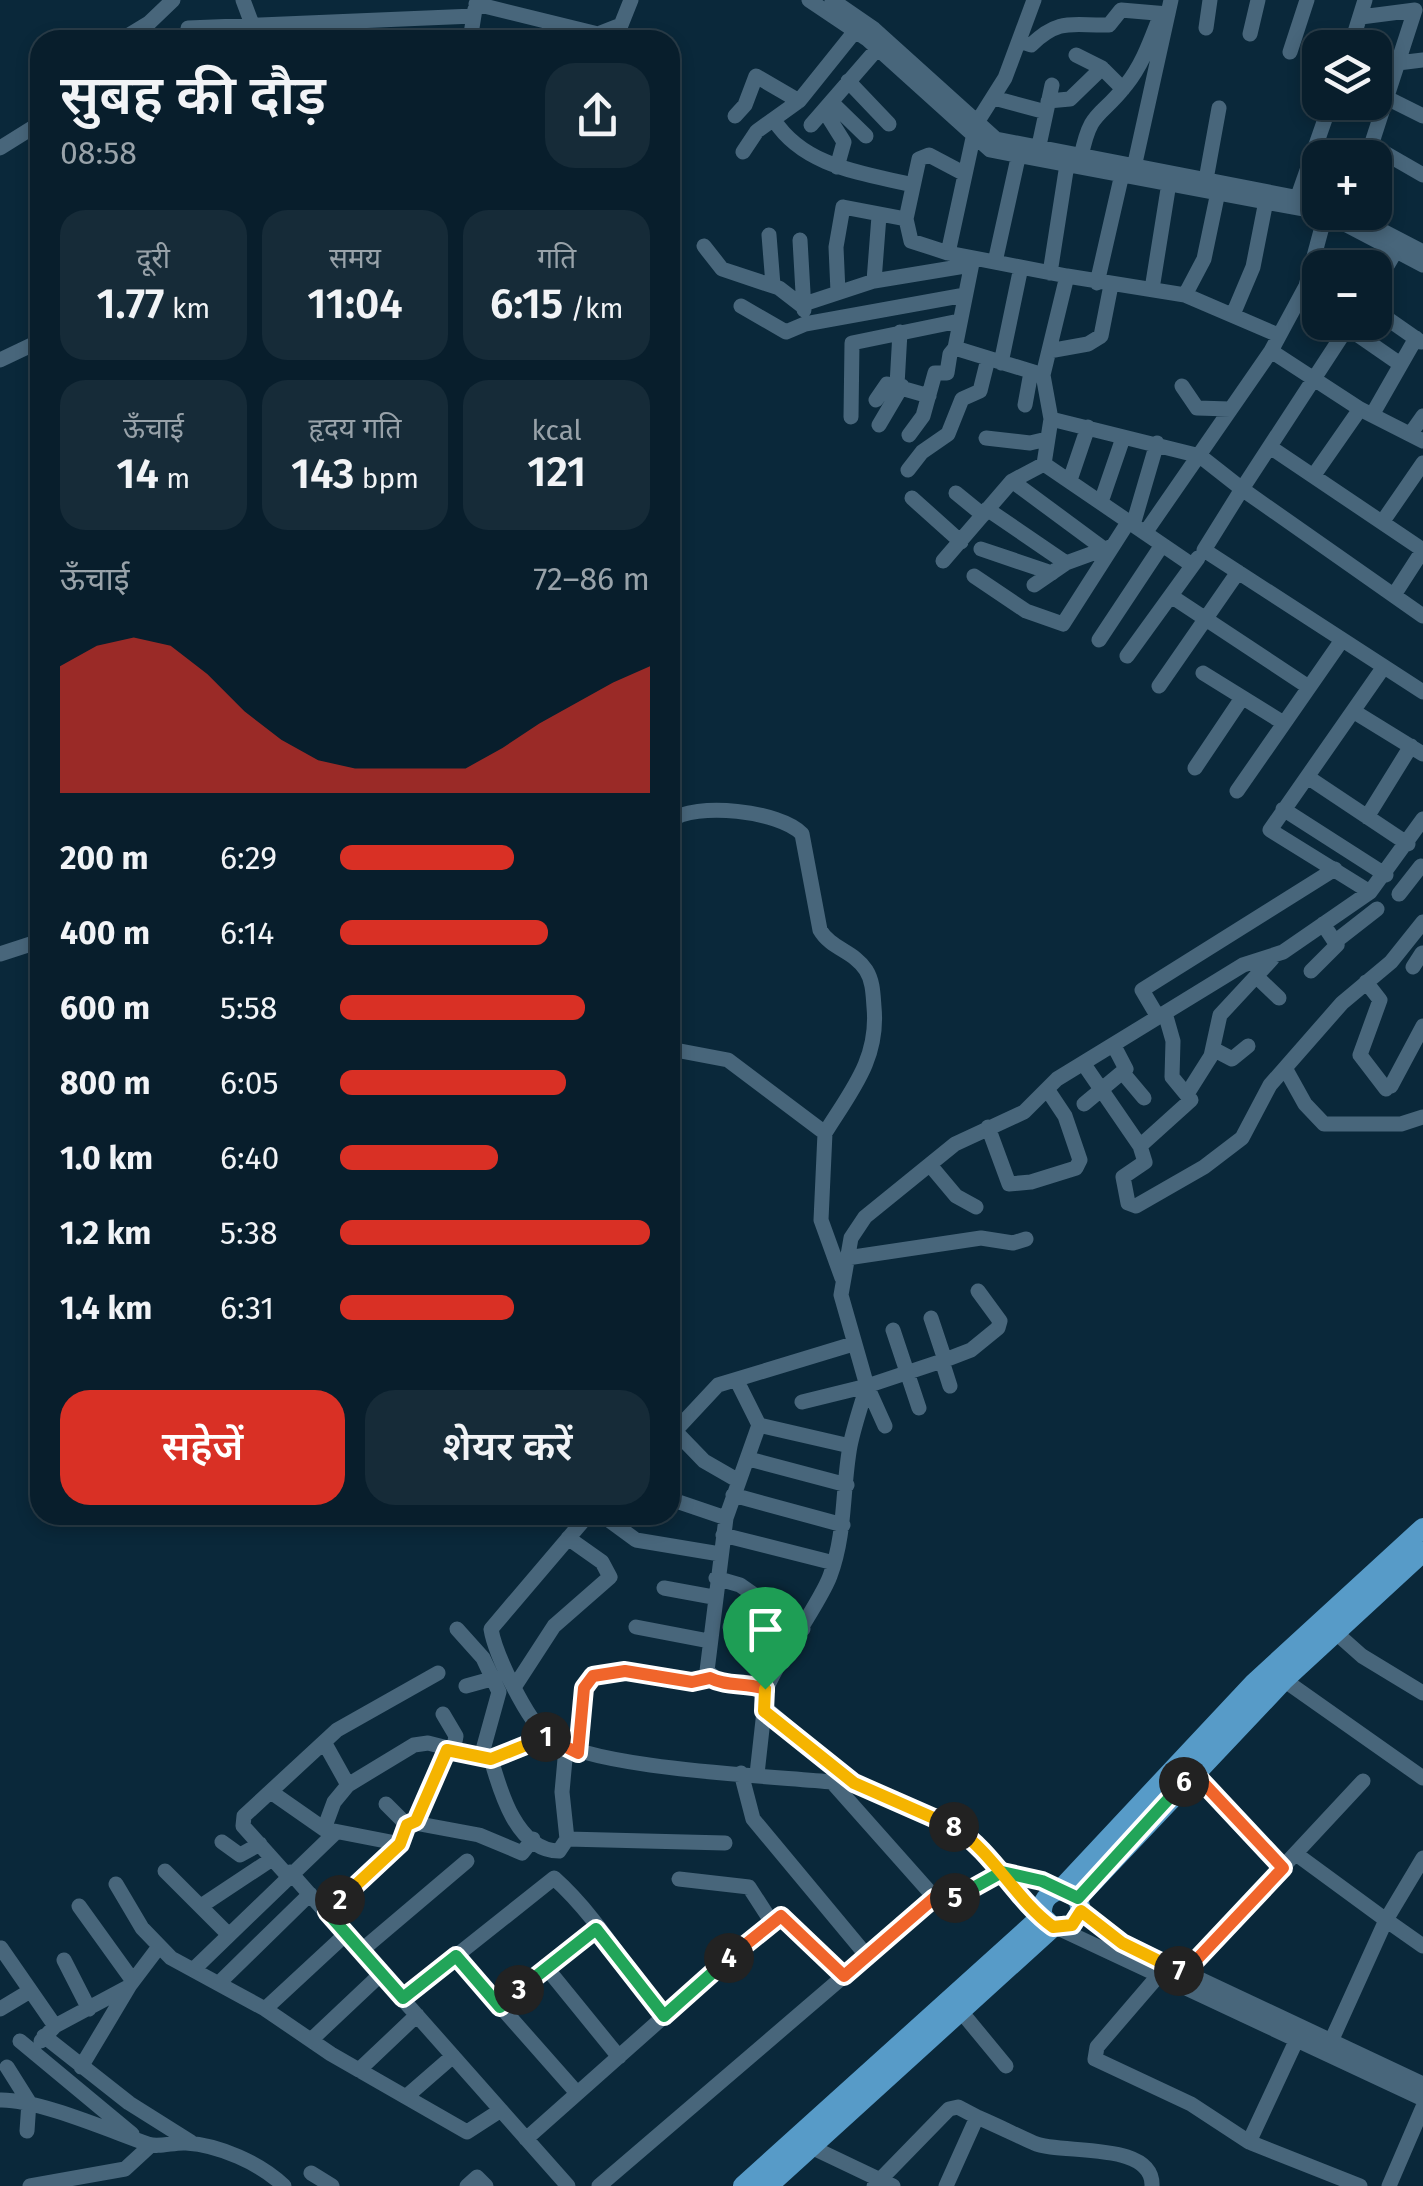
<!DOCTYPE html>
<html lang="hi">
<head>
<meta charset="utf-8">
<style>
  :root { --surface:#081e2c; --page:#162b38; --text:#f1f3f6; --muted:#98a2a9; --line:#293c48; --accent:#d93025 }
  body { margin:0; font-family:"Fira Sans","Noto Sans Devanagari",sans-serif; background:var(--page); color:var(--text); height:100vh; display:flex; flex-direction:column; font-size:38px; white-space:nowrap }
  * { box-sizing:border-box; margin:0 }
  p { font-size:32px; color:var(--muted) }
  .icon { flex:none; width:55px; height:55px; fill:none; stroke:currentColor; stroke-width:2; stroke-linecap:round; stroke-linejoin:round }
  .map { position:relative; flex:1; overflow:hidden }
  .side { position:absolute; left:30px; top:30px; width:650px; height:1495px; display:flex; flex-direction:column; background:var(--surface); border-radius:30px; box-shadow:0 5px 15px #0003,0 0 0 2px var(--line) }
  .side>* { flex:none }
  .tools { position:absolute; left:1302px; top:30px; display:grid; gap:20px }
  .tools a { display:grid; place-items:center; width:90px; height:90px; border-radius:20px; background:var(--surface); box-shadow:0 5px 15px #0003,0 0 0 2px var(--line); font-size:50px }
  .pin { position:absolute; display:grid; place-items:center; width:85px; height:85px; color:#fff; margin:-102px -42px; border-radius:50% 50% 50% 0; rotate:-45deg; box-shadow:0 0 10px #0007 }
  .pin .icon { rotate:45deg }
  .km { position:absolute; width:50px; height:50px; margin:-25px; border-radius:50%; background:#222; color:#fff; font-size:28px; line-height:50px; text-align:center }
  .round { display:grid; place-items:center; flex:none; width:105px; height:105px; border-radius:30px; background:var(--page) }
  .headline { display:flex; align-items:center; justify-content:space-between; height:170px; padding:0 30px }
  h1 { font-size:55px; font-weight:600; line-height:75px }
  .figures { display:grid; grid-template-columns:repeat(3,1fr); gap:15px; height:170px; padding:10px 30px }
  .figures div { display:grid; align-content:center; border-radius:25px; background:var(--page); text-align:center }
  .figures b { font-size:42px; font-weight:600 }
  .figures small { font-size:28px; font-weight:400 }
  .figures p { font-size:28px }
  .chart { height:280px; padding:20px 30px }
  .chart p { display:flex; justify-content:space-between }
  .chart svg { width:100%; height:180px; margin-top:10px; fill:var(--accent); opacity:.7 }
  .cta { display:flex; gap:20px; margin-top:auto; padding:20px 30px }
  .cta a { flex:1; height:115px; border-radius:30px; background:var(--accent); color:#fff; font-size:40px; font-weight:600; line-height:115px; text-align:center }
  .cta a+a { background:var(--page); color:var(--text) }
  ul { padding:0 30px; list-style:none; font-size:32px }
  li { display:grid; grid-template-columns:160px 120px 1fr; align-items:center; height:75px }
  li i { height:25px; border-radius:12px; background:var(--accent) }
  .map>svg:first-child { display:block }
</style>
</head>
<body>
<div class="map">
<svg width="1423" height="2186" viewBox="0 0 1423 2186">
  <rect width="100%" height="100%" fill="#0a283a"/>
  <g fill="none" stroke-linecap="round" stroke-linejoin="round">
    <path stroke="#48667b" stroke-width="15" d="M243 0 258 40
      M809 0 867 39 990 150 1303 209 1345 224 1423 265
      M832 0 874 29 996 139 1320 202
      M476 4 598 34 621 25 631 0
      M1361 17 1415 10 1367 158
      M188 28 474 16
      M1206 28 1210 0
      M1250 34 1258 0
      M121 40 149 23 173 0
      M470 40 475 9
      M1019 41 1031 45C1060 17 1073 26 1109 25L1121 10 1168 14
      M1350 48 1365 0
      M1290 52 1307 0
      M1076 55 1102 68 1123 89
      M1398 63 1423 60
      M848 81 889 124
      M994 98 1046 112
      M1387 98 1423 116
      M1048 101 1070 99 1102 68
      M831 102 866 136
      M824 110 844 142 837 167
      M735 116 745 105 756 76 799 101 856 30
      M774 120C804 167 863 173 913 185
      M811 125 884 41
      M1371 145 1423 175
      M0 148 40 123
      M1038 150 1052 85
      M743 152 757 131 799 101
      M1081 157C1091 108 1100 119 1126 85 1143 64 1151 39 1161 14
      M1133 172 1171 0
      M963 173 929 155 919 159 906 219 911 241 948 253 1067 276
      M1205 185 1219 108
      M1298 196 1331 102
      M1346 212 1423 252
      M769 235 773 285
      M800 240 804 310
      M704 246 722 269 779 288 801 305 874 281 971 265
      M948 253 976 124 1005 78 1034 0
      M973 258 955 348 1043 375
      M995 262 1018 158
      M1050 273 1068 158
      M874 281 879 216
      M1097 283 1122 174
      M1375 286 1397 249
      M1152 289 1169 183
      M838 292 836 247 843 207 906 219
      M1185 295 1204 259 1218 192
      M741 306 786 332 805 324 965 295
      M1375 310 1421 342
      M1234 312 1253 267 1266 201
      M1351 322 1242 489 1423 616
      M1348 328 1400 364
      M1278 335 1185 295 1067 276 1043 375 1051 419 1200 456 1242 489 1204 550 1423 692
      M1049 351 1088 344 1101 336 1111 285
      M1271 351 1360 409 1423 441
      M0 360 40 341
      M1001 363 1021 267
      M897 385 900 332
      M1182 386 1197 408 1230 409
      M876 400 887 384 929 396
      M1025 405 1031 372
      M1372 415 1416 338
      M851 417 852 343 959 321
      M1051 419 1044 464 1192 565
      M879 425 902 386
      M1411 433 1423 416
      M909 435 923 416 935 373H947L950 354 955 348
      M986 438 1030 443 1047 439
      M1270 447 1423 550
      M908 470 922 452 948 434 962 399 980 391 988 359
      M1314 475 1360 409
      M1070 480 1088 427
      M1012 481 1104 549
      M956 493 983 515
      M912 498 961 542
      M1101 502 1123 438
      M987 509 1066 563
      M1383 521 1423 463
      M1133 525 1157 443
      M1145 533 1271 351 1306 286 1326 212
      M981 549 1052 573
      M943 561 1012 481 1044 464
      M974 576 1026 611 1063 624 1127 524
      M1034 585 1066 563 1110 547
      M1394 595 1423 550
      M1171 596 1307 686
      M1099 640 1162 545
      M1127 656 1198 558
      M1203 673 1282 722
      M1159 686 1238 572
      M1353 711 1423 754
      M1195 768 1242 698
      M1309 778 1408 844
      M1237 791 1342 640
      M1283 809 1386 875
      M1367 817 1411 746
      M670 821C695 801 780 811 802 834L820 930C831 949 854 951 866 970 873 981 873 994 874 1007 879 1059 851 1091 825 1133
      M1370 892 1270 830 1383 668
      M1399 894 1421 866
      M1336 941 1377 909
      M0 954 40 941
      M1413 967 1422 953
      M1311 971 1337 945 1323 924
      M1257 977 1279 998
      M1366 982 1380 1000 1360 1055 1386 1089
      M1165 1013 1173 1041 1172 1077 1191 1100 1140 1146 1145 1162 1123 1177 1128 1203 1136 1206 1204 1167 1242 1138 1270 1085 1342 1003 1391 962 1423 922
      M1158 1017 1142 990 1335 869
      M670 1049 728 1060 825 1133 821 1220 842 1278
      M1213 1049 1232 1059 1248 1046
      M1083 1063 1140 1146
      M1285 1068 1305 1104 1324 1124H1401L1423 1117
      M1123 1073 1144 1098
      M1391 1086 1423 1026
      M1187 1094 1211 1056 1220 1015 1272 959
      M1084 1104 1126 1069 1114 1046
      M988 1127 1009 1184 1031 1182 1076 1168 1080 1160 1065 1116 1047 1089
      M930 1165 956 1196 976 1207
      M847 1258 981 1238 1013 1243 1026 1239
      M931 1318 945 1360 867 1386C861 1406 854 1426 850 1446 842 1490 846 1533 830 1576 818 1609 763 1678 762 1705L853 1783 959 1830 1006 1876 1018 1897 1042 1916
      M893 1330 919 1408
      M945 1360 971 1350 998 1328 1000 1321 978 1291
      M942 1361 950 1386
      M738 1383 759 1425
      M802 1402 867 1386
      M885 1426 867 1386 841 1295 851 1238 865 1217 955 1144 1024 1112 1057 1079 1243 965 1283 952 1370 892 1423 819
      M675 1431 718 1385 853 1344
      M670 1435 675 1431 704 1461 737 1480
      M749 1459 847 1485
      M733 1495 843 1525
      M670 1499 726 1518
      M588 1515 491 1629C495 1654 527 1720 547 1736 588 1769 772 1776 832 1782L935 1898
      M602 1515 636 1540 720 1554
      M723 1535 834 1563
      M716 1578 740 1585 803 1629
      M664 1588 713 1597
      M636 1627 709 1641
      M730 1627 783 1662
      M457 1629 483 1658 499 1692 481 1757
      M1335 1632 1362 1656 1423 1693
      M1284 1680 1423 1778
      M466 1686 495 1678
      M515 1686 554 1626 610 1577 602 1562 568 1538
      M765 1689 744 1682 723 1684 707 1671 726 1518 759 1425 850 1446
      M443 1714 456 1736 453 1752
      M547 1737 491 1759C500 1791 517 1851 559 1851L567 1839
      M324 1742 348 1785
      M566 1748 562 1792 567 1839 725 1843
      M579 1753 585 1687 593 1676 625 1671 692 1681 710 1677
      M1193 1772 1283 1868
      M741 1773 753 1819 867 1956
      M757 1774 764 1711
      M271 1792 324 1829 401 1844
      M386 1804 407 1825
      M415 1821 447 1750
      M324 1829 334 1802 348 1785 414 1745 428 1743 491 1759
      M222 1842 240 1855 260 1844
      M1296 1854 1386 1920 1423 1858
      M165 1871 229 1935
      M290 1872 568 2186
      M287 1875 243 1826 244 1816 337 1730 438 1673
      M1006 1876 1042 1881 1056 1891
      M679 1879 749 1887 771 1921
      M116 1884 142 1928 171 1958 265 2009 331 2054 467 2132 501 2110
      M79 1906 133 1981
      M201 1906 272 1859
      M1081 1911 1123 1943 1423 2084
      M327 1912 401 1844 409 1822 479 1835 522 1853 533 1839
      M1060 1929 1423 2099
      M1 1948 55 2026
      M362 1950 467 1861
      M456 1956 577 2093
      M64 1960 89 2009
      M545 1966 619 2057
      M194 1969 335 1833
      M1184 1973 1363 1781
      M1158 1976 1097 2047 1095 2059 1191 2104 1249 2142
      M219 1983 310 1894
      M403 1998 554 1878C596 1915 628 1971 664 2016
      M500 2007 596 1929
      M0 2009 30 1991
      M265 2009 346 1934
      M959 2009 1006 2066
      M44 2036 129 2103 191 2142
      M1297 2039 1249 2142 1360 2186
      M311 2040 381 1974
      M20 2041 132 2134
      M41 2041 55 2026 126 1988
      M1328 2048 1386 1920 1423 1946
      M7 2067 29 2102 27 2131
      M81 2067 130 1985 158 1948
      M359 2070 417 2015
      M407 2096 453 2056
      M0 2100C37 2099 111 2131 148 2144 158 2148 174 2142 186 2143 219 2145 260 2163 284 2186
      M977 2117C996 2125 1016 2135 1034 2143 1059 2155 1154 2140 1152 2186
      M526 2139 776 1917 786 1919 844 1976
      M809 2146 893 2186
      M311 2173 332 2186
      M30 2186 125 2169 150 2146
      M467 2186 477 2177 486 2186
      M599 2186 935 1898 960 1897 1002 1872
      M874 2186 949 2109 958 2107 977 2117 946 2186
      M1389 2186 1423 2107"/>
    <path stroke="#579bc8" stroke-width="20" d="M1061 1889 1254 1683 1423 1528
      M1078 1898 1284 1680 1423 1552
      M743 2186 1042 1916C1041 1901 1047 1894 1061 1889L1078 1898 1081 1911 1072 1925 1053 1927 1042 1916
      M768 2186 1053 1927"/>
  </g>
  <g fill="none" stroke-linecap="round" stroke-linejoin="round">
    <defs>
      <path id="split-1" d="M546 1737 578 1753 584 1688 593 1676 625 1671 692 1682 710 1678C727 1687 746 1682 765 1689"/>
      <path id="split-2" d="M340 1900 400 1844 407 1825 416 1821 447 1750 491 1759 546 1737"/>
      <path id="split-3" d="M340 1900 327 1912 403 1998 456 1956 500 2007 519 1990"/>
      <path id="split-4" d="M519 1990 596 1929 664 2016 729 1958"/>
      <path id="split-5" d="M729 1958 781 1916 844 1976 934 1898H955"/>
      <path id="split-6" d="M955 1898 1002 1872 1042 1881 1078 1898 1184 1782"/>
      <path id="split-7" d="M1179 1971 1184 1973 1283 1868 1193 1772 1184 1782"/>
      <path id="split-8" d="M954 1827C994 1853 1015 1899 1053 1927L1072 1925 1081 1911 1122 1943 1179 1971"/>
      <path id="split-9" d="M765 1689 764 1711 854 1783 954 1827"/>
    </defs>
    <use href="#split-1" stroke="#fff" stroke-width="20"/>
    <use href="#split-2" stroke="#fff" stroke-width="20"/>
    <use href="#split-3" stroke="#fff" stroke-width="20"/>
    <use href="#split-4" stroke="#fff" stroke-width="20"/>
    <use href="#split-5" stroke="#fff" stroke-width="20"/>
    <use href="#split-6" stroke="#fff" stroke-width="20"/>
    <use href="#split-7" stroke="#fff" stroke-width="20"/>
    <use href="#split-8" stroke="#fff" stroke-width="20"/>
    <use href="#split-9" stroke="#fff" stroke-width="20"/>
    <use href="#split-1" stroke="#f0652b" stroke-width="12"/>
    <use href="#split-2" stroke="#f5b400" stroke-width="12"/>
    <use href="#split-3" stroke="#22a559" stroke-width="12"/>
    <use href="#split-4" stroke="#22a559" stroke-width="12"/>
    <use href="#split-5" stroke="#f0652b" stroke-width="12"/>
    <use href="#split-6" stroke="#22a559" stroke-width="12"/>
    <use href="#split-7" stroke="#f0652b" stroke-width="12"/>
    <use href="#split-8" stroke="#f5b400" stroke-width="12"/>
    <use href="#split-9" stroke="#f5b400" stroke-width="12"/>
  </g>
</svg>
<div class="tools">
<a><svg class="icon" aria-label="layers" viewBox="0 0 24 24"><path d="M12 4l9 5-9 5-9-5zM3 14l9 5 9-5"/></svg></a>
<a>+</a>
<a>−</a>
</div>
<div class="pin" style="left:765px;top:1689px;background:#1e9e55"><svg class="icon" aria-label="arrive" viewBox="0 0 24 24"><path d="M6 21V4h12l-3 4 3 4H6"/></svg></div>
<b class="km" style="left:546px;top:1737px">1</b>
<b class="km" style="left:340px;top:1900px">2</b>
<b class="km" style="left:519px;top:1990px">3</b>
<b class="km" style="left:729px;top:1958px">4</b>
<b class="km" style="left:955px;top:1898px">5</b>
<b class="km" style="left:1184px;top:1782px">6</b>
<b class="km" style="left:1179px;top:1971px">7</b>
<b class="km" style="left:954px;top:1827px">8</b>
<section class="side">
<div class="headline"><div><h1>सुबह की दौड़</h1><p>08:58</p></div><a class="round"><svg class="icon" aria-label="share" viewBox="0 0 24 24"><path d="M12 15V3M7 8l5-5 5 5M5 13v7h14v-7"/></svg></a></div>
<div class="figures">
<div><p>दूरी</p><b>1.77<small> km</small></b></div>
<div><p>समय</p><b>11:04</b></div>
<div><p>गति</p><b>6:15<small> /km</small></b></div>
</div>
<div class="figures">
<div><p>ऊँचाई</p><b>14<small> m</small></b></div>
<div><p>हृदय गति</p><b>143<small> bpm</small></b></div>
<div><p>kcal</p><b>121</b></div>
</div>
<div class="chart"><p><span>ऊँचाई</span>72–86 m</p>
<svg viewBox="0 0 160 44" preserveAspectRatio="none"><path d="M0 44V13L10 8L20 6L30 8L40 15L50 24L60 31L70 36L80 38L90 38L100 38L110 38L120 33L130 27L140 22L150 17L160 13V44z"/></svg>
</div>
<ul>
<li><b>200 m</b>6:29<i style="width:56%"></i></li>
<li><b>400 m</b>6:14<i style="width:67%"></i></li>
<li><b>600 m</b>5:58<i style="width:79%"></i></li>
<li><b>800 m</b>6:05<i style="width:73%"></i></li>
<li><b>1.0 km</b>6:40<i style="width:51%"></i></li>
<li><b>1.2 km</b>5:38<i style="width:100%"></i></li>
<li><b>1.4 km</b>6:31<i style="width:56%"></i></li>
</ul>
<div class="cta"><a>सहेजें</a><a>शेयर करें</a></div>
</section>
</div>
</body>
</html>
